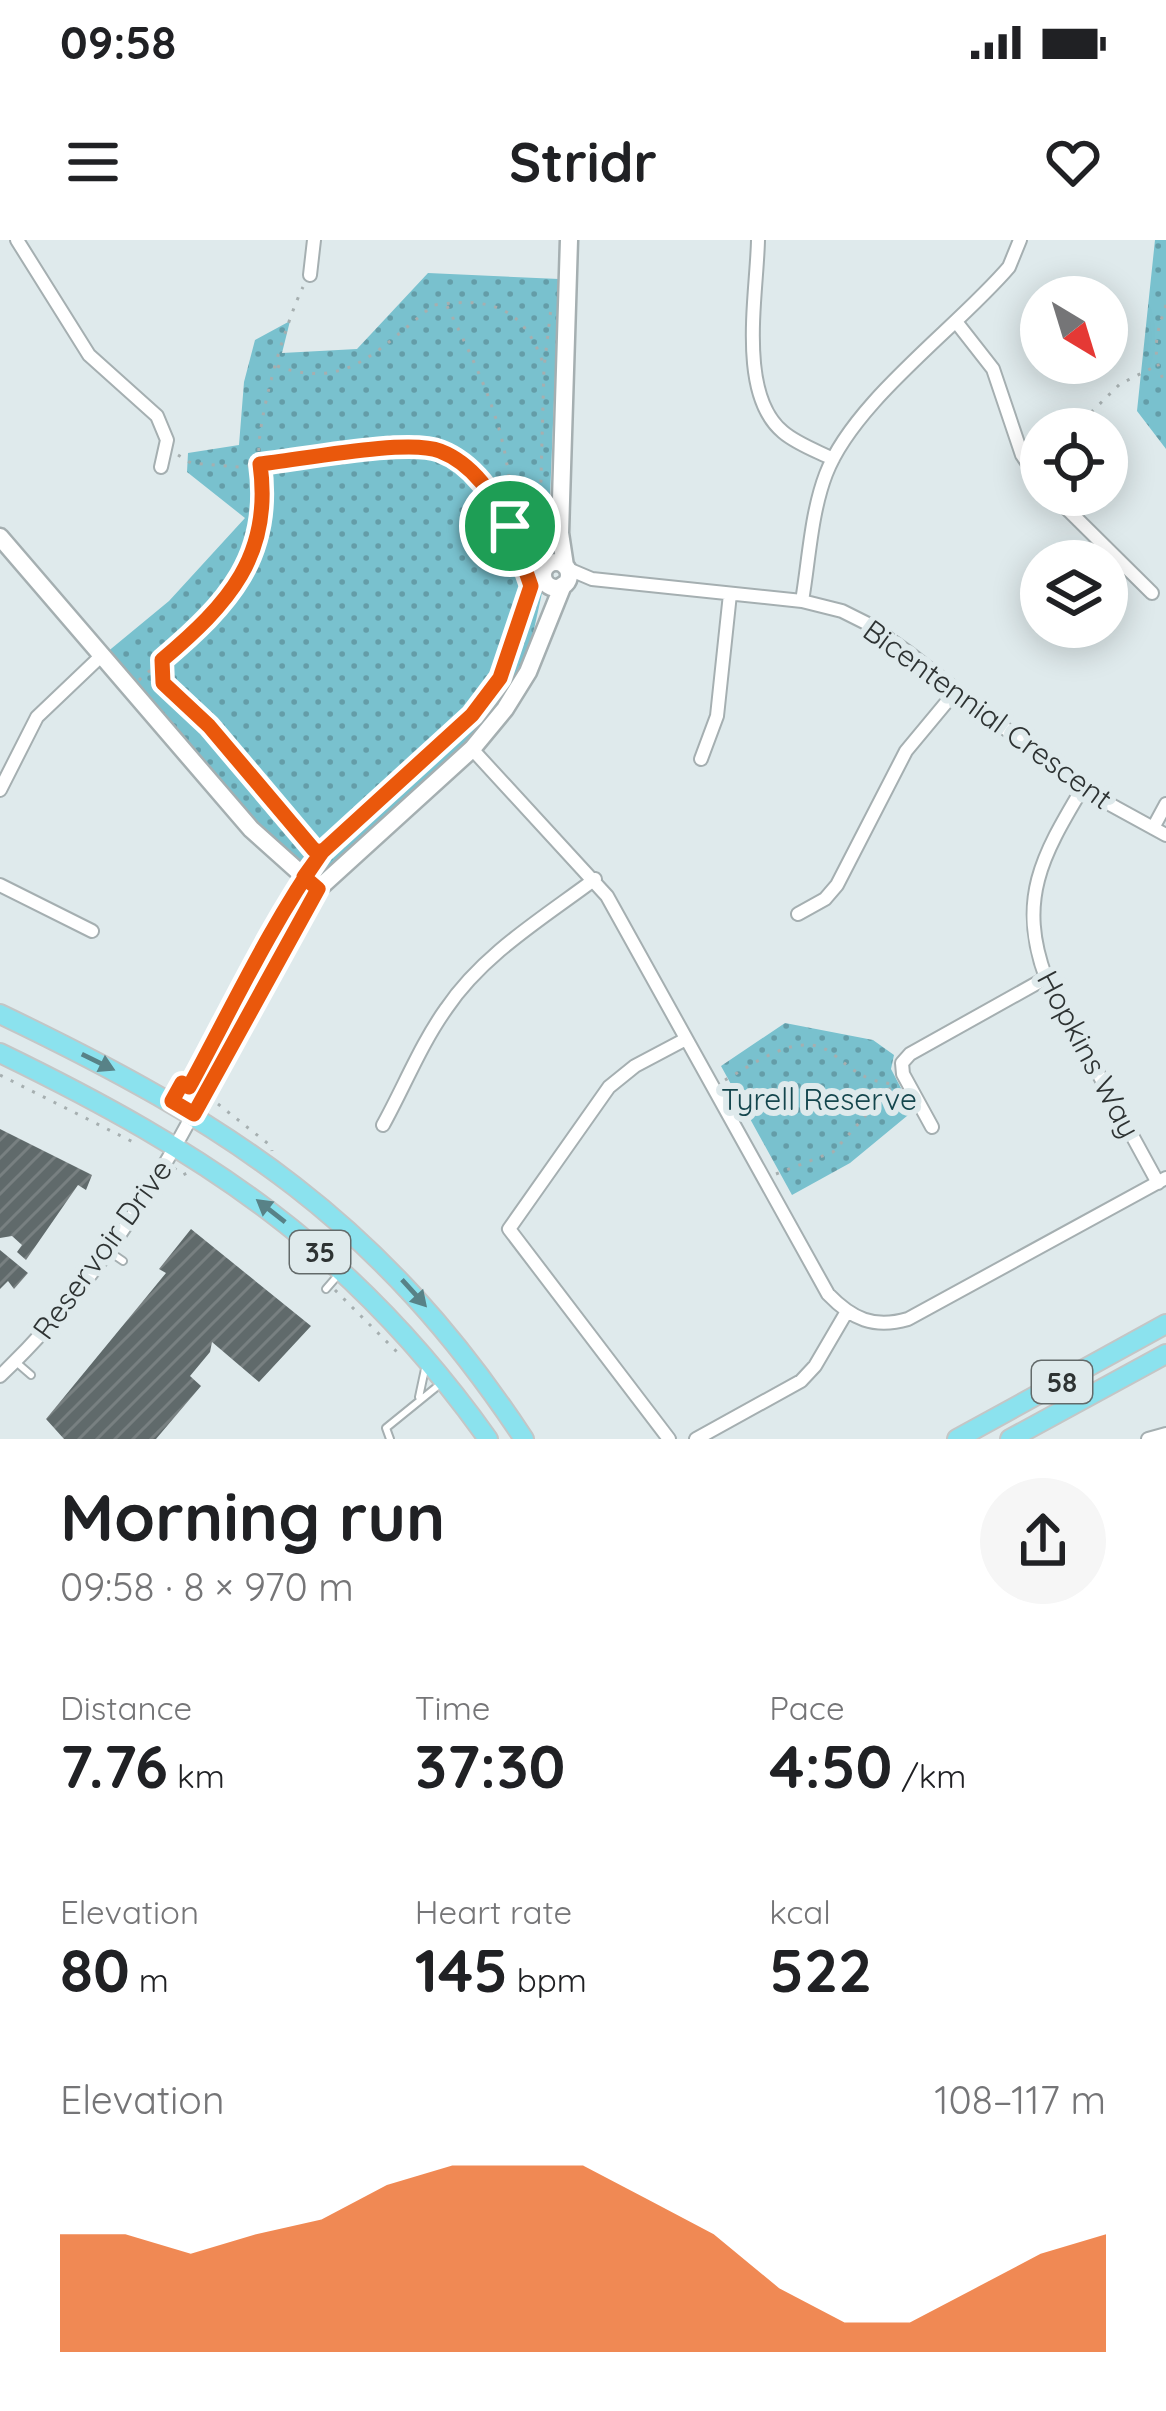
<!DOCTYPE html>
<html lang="en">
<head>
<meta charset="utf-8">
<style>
  :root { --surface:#fff; --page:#f6f6f6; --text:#202124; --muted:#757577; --accent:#ea580c }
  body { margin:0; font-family:Quicksand,sans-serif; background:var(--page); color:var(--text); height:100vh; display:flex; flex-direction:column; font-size:45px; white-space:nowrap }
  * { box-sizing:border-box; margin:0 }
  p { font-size:39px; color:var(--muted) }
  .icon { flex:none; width:66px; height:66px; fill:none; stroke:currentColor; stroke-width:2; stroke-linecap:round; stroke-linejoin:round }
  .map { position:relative; height:1199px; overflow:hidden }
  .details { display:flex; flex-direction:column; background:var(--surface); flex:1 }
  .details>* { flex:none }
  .needle { width:78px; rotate:142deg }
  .fabs { position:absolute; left:1020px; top:36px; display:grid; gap:24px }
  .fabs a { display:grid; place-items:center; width:108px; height:108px; border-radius:50%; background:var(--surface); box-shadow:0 6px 30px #0003; font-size:60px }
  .pin { position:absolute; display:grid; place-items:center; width:102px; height:102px; color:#fff; margin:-51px; border:6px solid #fff; border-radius:50%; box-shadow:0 3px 12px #0007 }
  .round { display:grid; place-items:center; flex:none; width:126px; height:126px; border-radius:63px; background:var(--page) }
  .head { display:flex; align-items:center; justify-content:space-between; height:204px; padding:0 60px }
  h1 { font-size:66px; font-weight:700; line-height:90px }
  .figures { display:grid; grid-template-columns:repeat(3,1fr); gap:18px; height:204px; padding:12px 60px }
  .figures div { display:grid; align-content:center }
  .figures b { font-size:60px; font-weight:700 }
  .figures small { font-size:33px; font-weight:400 }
  .figures p { font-size:33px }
  .chart { height:336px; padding:24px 60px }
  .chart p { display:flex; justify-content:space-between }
  .chart svg { width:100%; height:216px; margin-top:12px; fill:var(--accent); opacity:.7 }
  .status { display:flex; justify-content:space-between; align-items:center; height:84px; padding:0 60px; background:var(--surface); direction:ltr }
  .status svg { height:33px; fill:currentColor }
  header { display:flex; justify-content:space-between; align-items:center; height:156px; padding:0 60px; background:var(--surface); font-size:54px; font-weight:700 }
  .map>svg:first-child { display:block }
</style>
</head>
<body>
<div class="status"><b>09:58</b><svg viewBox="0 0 49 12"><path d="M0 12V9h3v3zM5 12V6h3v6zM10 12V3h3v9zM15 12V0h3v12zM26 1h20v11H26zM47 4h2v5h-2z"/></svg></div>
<header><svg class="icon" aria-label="menu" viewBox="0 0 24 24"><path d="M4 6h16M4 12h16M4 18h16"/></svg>Stridr<svg class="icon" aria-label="heart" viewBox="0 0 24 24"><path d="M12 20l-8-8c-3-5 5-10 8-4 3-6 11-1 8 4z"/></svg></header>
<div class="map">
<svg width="1166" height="1199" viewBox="0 0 1166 1199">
  <defs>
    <pattern id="park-dots" width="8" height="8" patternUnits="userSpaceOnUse" patternTransform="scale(3)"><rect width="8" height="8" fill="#79c1ce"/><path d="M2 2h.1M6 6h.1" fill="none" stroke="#649da8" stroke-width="1.8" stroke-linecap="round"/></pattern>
    <pattern id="building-hatch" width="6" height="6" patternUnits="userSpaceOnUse" patternTransform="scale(3)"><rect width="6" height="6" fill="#606a6b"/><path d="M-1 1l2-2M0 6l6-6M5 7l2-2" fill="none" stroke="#788081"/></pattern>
  </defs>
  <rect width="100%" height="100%" fill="#dfeaec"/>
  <path fill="url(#park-dots)" d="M1155 0H1166V209L1137 171Z
    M428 33 559 39 548 305 536 331 542 353 533 394 520 431 499 464 475 493 326 630 308 632 256 585 106 413 169 361 245 278 187 232 188 213 239 205 244 142 255 100 290 81 282 113 357 109Z
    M785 783 873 800 894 815 891 829 913 871 850 923 792 955 721 826Z"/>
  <path fill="url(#building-hatch)" d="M0 889 92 935 86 950 78 945 26 1020 17 1012 22 1005 12 996 0 998Z
    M191 989 311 1086 259 1142 212 1102 210 1112 190 1136 201 1146 156 1199H64L46 1179 166 1033 159 1029Z
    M0 1010 28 1033 14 1049 8 1041 0 1049Z"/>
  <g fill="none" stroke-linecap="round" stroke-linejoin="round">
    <defs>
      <path id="lane" d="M107 1010 123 1021
        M326 1049 339 1034
        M16 1122 31 1135
        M419 1157 425 1129
        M390 1199 386 1188 439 1145"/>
      <path id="street" d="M17 0 89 115 157 176 167 200 161 227
        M758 0C757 54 737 154 783 192 797 204 817 211 833 219
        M310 35 314 0
        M957 83 993 129 1022 215 1041 243
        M1053 255 1152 353
        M566 328 592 339 802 361 842 371 868 384 909 413 1082 549 1166 595
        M802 361C809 320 811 273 826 234 854 161 957 88 1009 27L1020 0
        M472 509 607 656 828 1054C852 1079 874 1089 908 1079L1166 938
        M701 519 717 476 730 354
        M1082 549C1042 616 1017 660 1046 738L1158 943
        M0 550 37 477 100 417
        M1153 588 1166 564
        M0 645 92 691
        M798 674 825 659 837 645 906 511 955 452
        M383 885C404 847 421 804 446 769 483 714 543 678 595 639
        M932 887 903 834 902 823 910 814 1046 738
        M0 1136C78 1062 142 969 193 874
        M669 1199 509 989 609 847 635 826 686 799
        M696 1199 801 1141 815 1126 846 1073
        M1148 1199 1166 1194"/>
      <path id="secondary" d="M0 297 251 589 318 649
        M543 335a13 13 0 1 1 26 0a13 13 0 1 1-26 0Z
        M565 326 560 293 569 0
        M193 874 318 649 472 509 505 469 528 432 563 345"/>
      <path id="primary" d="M0 774C230 884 381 982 524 1199
        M0 813C206 913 353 1009 488 1199
        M957 1199 1166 1084
        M1010 1199 1166 1114"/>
    </defs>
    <use href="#lane" stroke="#a5afb1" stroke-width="10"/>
    <use href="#street" stroke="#a5afb1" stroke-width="16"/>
    <use href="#secondary" stroke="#a5afb1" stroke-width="21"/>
    <use href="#primary" stroke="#c4c6c6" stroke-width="22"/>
    <path stroke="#a6afb0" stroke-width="3" stroke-dasharray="3 9" stroke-linecap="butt" d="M1166 65C1155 97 1151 115 1166 146
      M447 66C482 137 515 203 510 284
      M277 126C350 152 380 106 434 65 492 57 523 67 543 123
      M1074 189 1120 144 1156 126
      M178 215 191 223 239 227 404 208 442 211 474 234 494 258 510 286 530 345
      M162 422 163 443 169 452 209 486 314 610 320 612
      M139 440C184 401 239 359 258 300 267 273 261 245 259 217 256 181 286 81 303 47
      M312 626 322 612 472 475 500 438 539 310 544 128 551 68
      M0 835 137 904
      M725 840C754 824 801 788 833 814 854 831 865 841 893 844
      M178 850 182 843 189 847 192 843 297 649
      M218 864 271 906 272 911
      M174 928 183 935 189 932
      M776 934 833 912 893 845
      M335 1050 400 1115"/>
    <use href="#lane" stroke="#fff" stroke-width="6"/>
    <use href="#street" stroke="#fff" stroke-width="12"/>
    <use href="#secondary" stroke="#fff" stroke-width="16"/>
    <use href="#primary" stroke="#8be2ee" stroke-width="18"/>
  </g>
  <defs><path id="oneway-solid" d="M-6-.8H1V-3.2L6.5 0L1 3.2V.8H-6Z" transform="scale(3)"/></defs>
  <g fill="#588287">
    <use href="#oneway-solid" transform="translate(98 822) rotate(26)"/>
    <use href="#oneway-solid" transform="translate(271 971) rotate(-142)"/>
    <use href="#oneway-solid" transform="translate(414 1053) rotate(48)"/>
  </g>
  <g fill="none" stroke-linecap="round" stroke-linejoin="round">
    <defs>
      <path id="route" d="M510 286 531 346 500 438 472 475 322 612 304 637 318 649 194 874 172 861 182 843 189 847C232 768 270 686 322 612L314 610 209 486 163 443 162 420C228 364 273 316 260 224 299 220 408 198 440 211 474 224 493 256 510 286"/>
    </defs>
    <use href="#route" stroke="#fff" stroke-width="24"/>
    <use href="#route" stroke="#ea580c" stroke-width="15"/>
  </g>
  <g text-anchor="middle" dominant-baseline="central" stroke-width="12" stroke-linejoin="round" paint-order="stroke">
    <g fill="#dfeaec" stroke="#636a6a" stroke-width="3">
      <rect x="290" y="991" width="60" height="42" rx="9"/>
      <rect x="1032" y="1121" width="60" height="42" rx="9"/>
    </g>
    <g font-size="27" font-weight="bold" fill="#2e3333">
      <text x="320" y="1012">35</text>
      <text x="1062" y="1142">58</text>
    </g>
    <g font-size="30" fill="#2e3333" stroke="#dfeaec">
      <text transform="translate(988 474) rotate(36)">Bicentennial Crescent</text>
      <text transform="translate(1089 814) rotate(62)">Hopkins Way</text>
      <text transform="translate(102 1009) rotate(-54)">Reservoir Drive</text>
    </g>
    <g font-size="30" fill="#14464d" stroke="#dfeaec">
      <text x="819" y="859">Tyrell Reserve</text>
    </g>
  </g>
</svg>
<div class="fabs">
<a><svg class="needle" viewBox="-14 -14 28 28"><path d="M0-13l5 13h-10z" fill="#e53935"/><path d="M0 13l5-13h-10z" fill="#757577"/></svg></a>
<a><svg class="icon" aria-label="locate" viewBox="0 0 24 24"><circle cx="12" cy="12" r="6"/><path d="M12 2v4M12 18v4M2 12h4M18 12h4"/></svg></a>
<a><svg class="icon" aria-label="layers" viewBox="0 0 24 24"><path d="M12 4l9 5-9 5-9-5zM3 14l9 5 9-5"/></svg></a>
</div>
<div class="pin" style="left:510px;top:286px;background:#1e9e55"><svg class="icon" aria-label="arrive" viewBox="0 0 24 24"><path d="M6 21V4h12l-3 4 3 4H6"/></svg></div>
</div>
<section class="details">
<div class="head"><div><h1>Morning run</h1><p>09:58 · 8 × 970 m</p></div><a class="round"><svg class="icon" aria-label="share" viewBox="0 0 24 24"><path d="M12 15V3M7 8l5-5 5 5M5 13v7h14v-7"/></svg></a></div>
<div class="figures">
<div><p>Distance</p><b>7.76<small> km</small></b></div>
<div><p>Time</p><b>37:30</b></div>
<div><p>Pace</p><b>4:50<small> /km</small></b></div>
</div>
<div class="figures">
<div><p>Elevation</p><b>80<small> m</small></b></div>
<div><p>Heart rate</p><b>145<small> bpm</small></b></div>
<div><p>kcal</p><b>522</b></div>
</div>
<div class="chart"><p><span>Elevation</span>108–117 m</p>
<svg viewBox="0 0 160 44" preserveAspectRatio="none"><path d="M0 44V20L10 20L20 24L30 20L40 17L50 10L60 6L70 6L80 6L90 13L100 20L110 31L120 38L130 38L140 31L150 24L160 20V44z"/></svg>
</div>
</section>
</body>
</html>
